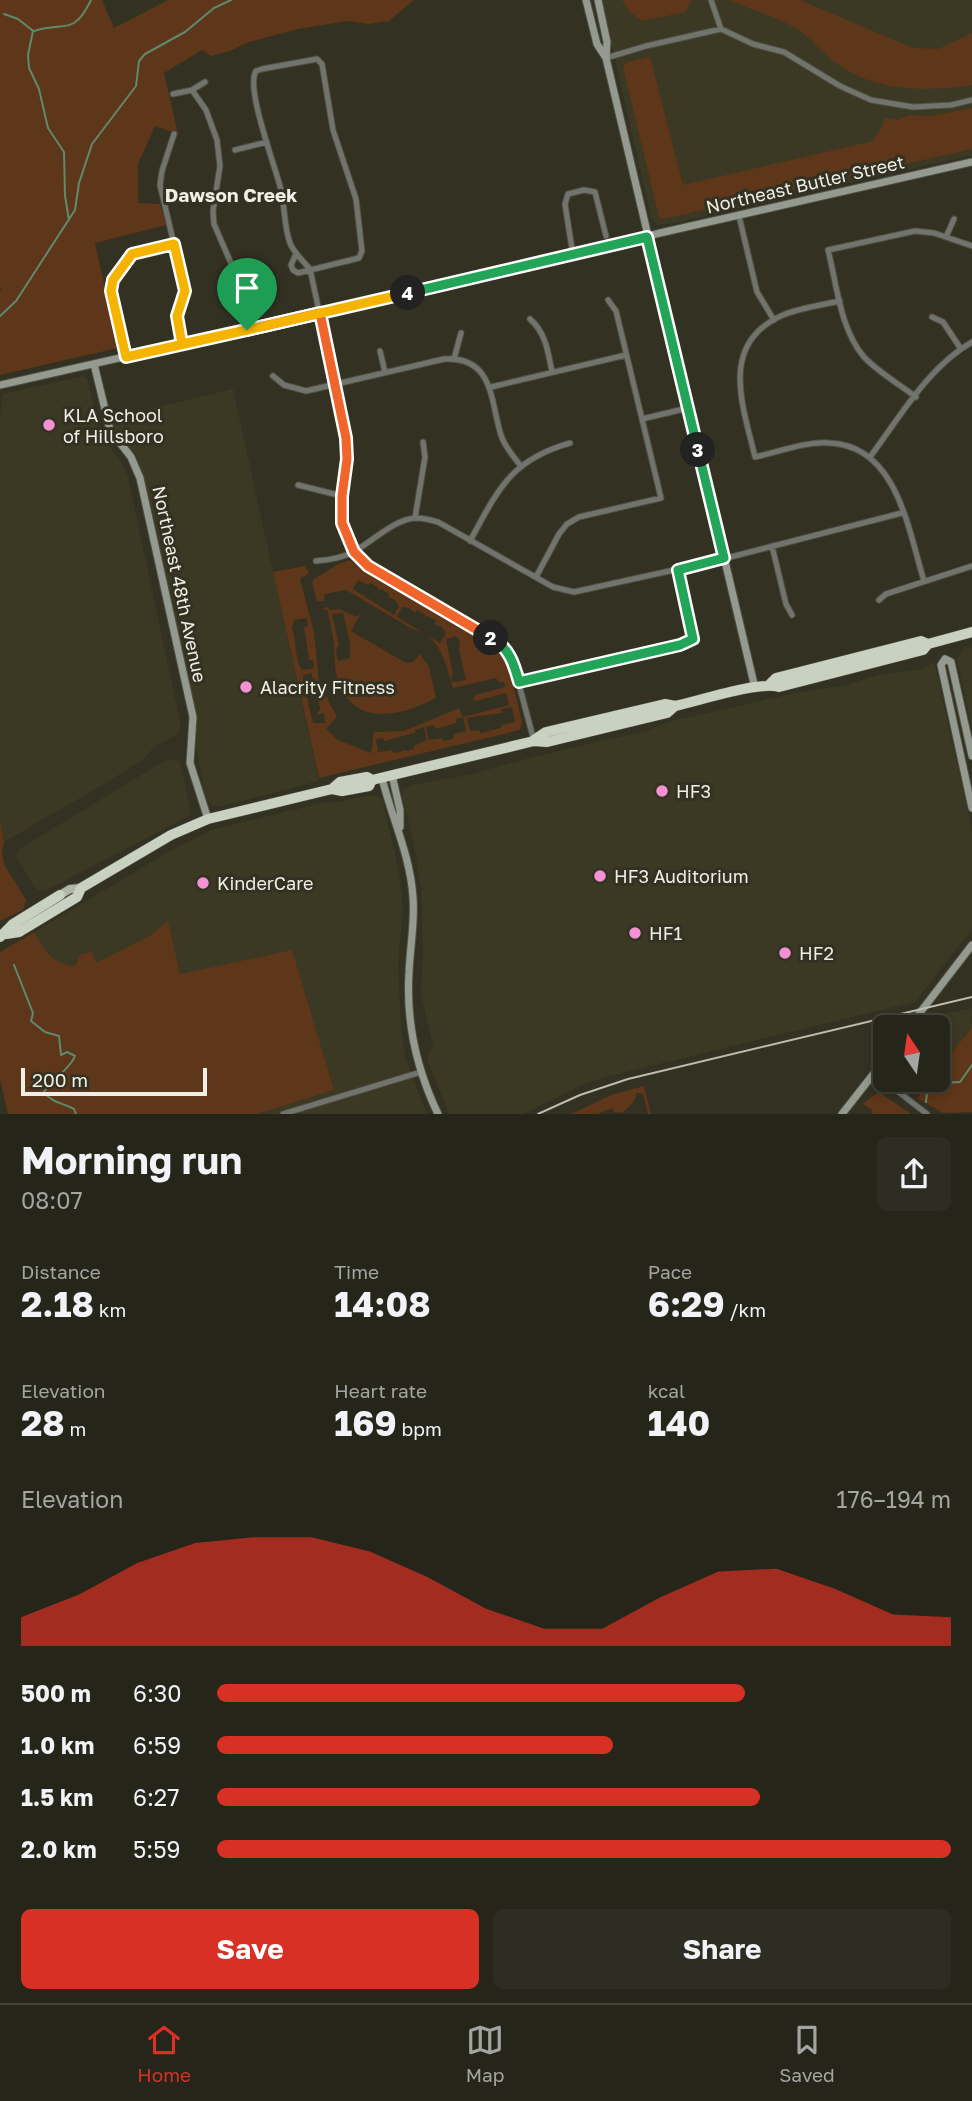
<!DOCTYPE html>
<html lang="en">
<head>
<meta charset="utf-8">
<style>
  :root { --surface:#26251a; --page:#2e2d23; --text:#f1f3f6; --muted:#a4a5a2; --line:#424239; --accent:#d93025 }
  body { margin:0; font-family:"Golos Text",sans-serif; background:var(--page); color:var(--text); height:100vh; display:flex; flex-direction:column; font-size:26px; white-space:nowrap }
  * { box-sizing:border-box; margin:0 }
  p { font-size:23px; color:var(--muted) }
  .icon { flex:none; width:38px; height:38px; fill:none; stroke:currentColor; stroke-width:2; stroke-linecap:round; stroke-linejoin:round }
  .map { position:relative; height:1114px; overflow:hidden }
  .panel { display:flex; flex-direction:column; background:var(--surface); flex:1 }
  .panel>* { flex:none }
  .needle { width:46px; rotate:347deg }
  .buttons { position:absolute; left:873px; top:1015px; display:grid; gap:14px }
  .buttons a { display:grid; place-items:center; width:77px; height:77px; border-radius:10px; background:var(--surface); box-shadow:0 4px 10px #0003,0 0 0 2px var(--line); font-size:35px }
  .scale { position:absolute; left:21px; bottom:18px; width:186px; box-sizing:border-box; padding-left:7px; border:4px solid #efefe5; border-top:0; font-size:19px; line-height:24px; white-space:nowrap; color:#efefe5; -webkit-text-stroke:5px #323122; paint-order:stroke }
  .pin { position:absolute; display:grid; place-items:center; width:60px; height:60px; color:#fff; margin:-72px -30px; border-radius:50% 50% 50% 0; rotate:-45deg; box-shadow:0 0 7px #0007 }
  .pin .icon { rotate:45deg }
  .km { position:absolute; width:35px; height:35px; margin:-18px; border-radius:50%; background:#222; color:#fff; font-size:19px; line-height:35px; text-align:center }
  .round { display:grid; place-items:center; flex:none; width:74px; height:74px; border-radius:10px; background:var(--page) }
  .overview { display:flex; align-items:center; justify-content:space-between; height:119px; padding:0 21px }
  h1 { font-size:38px; font-weight:700; line-height:52px }
  .stats { display:grid; grid-template-columns:repeat(3,1fr); gap:10px; height:119px; padding:7px 21px }
  .stats div { display:grid; align-content:center }
  .stats b { font-size:35px; font-weight:700 }
  .stats small { font-size:19px; font-weight:400 }
  .stats p { font-size:19px }
  .chart { height:196px; padding:14px 21px }
  .chart p { display:flex; justify-content:space-between }
  .chart svg { width:100%; height:126px; margin-top:7px; fill:var(--accent); opacity:.7 }
  .primary-button { display:flex; gap:14px; margin-top:auto; padding:14px 21px }
  .primary-button a { flex:1; height:80px; border-radius:10px; background:var(--accent); color:#fff; font-size:28px; font-weight:700; line-height:80px; text-align:center }
  .primary-button a+a { background:var(--page); color:var(--text) }
  ul { padding:0 21px; list-style:none; font-size:23px }
  li { display:grid; grid-template-columns:112px 84px 1fr; align-items:center; height:52px }
  li i { height:18px; border-radius:9px; background:var(--accent) }
  .dock { display:flex; justify-content:space-around; align-items:center; height:98px; border-top:2px solid var(--line); background:var(--surface); font-size:19px; color:var(--muted) }
  .dock a { display:grid; justify-items:center; gap:4px }
  .dock .current { color:var(--accent) }
  .map>svg:first-child { display:block }
</style>
</head>
<body>
<div class="map">
<svg width="972" height="1114" viewBox="0 0 972 1114">
  <rect width="100%" height="100%" fill="#323122"/>
  <path fill="#3b3924" d="M601 0H972V155L670 224 657 225 651 217Z
    M83 376 87 378 101 434 121 462 128 477 180 721 179 734 155 746 144 759 101 786 4 842 0 820V414L3 394Z
    M233 389 319 781 219 807 211 805 205 797 197 753 196 717 145 481 137 457 119 435 110 418Z
    M972 647V727L957 659 963 649Z
    M934 661 972 831V929L915 1002 605 1077 584 1084 523 1114H449L427 1059 433 1046 421 994 423 949 421 889 413 839 402 796 404 789 411 785 468 775 533 757 649 730 672 721 800 692 846 685 878 675 924 669Z
    M171 759 180 762 190 807V814L185 818 43 892 35 888 16 856 19 849 164 761Z
    M369 795 378 796 383 801 400 877 403 910 398 963 401 1029 406 1059 427 1114H257L334 1090 292 951 179 974 168 922 151 935 96 964 94 956 86 952 81 955 75 966 60 964 46 954 34 932 168 852 211 830 322 803 338 802Z
    M972 1008 971 1027 938 1070V1027H923L931 1017Z"/>
  <path fill="#5e3619" fill-rule="evenodd" d="M0 0H102L114 28 168 0H414L389 21 368 24 348 21 298 29 249 42 230 51 211 56 202 50 164 73 178 134 155 126 138 164V203L160 204 166 225 95 243 118 348 0 375V292L3 287 0 289Z
    M622 0H691L686 12 642 21 630 12Z
    M729 0H800L913 48 938 49 972 33V85C927 92 874 92 836 63 823 54 812 39 799 30 780 18 750 10 729 0Z
    M650 57 683 185 873 141 884 123 883 118 898 120 908 115 931 116 972 108V149L663 219 659 217 623 67 628 62Z
    M350 560 369 575 497 649 510 671 522 722 520 730 319 778 273 572 305 566 309 573 300 579 314 632 319 683 337 717 326 729 338 740 371 753 374 732 404 731 459 708 463 717 509 705 506 693 476 701 473 700 475 695 505 687 504 682H499L496 678 453 688C446 665 441 635 412 629L346 590 325 594 324 601H317L312 582 314 579C327 572 334 564 350 560ZM358 580 368 585 371 583 379 588 378 591 381 589 389 594 388 597 395 600 399 606 394 615 353 589ZM402 607 409 608 415 613 417 610 426 615 424 618 428 616 436 621 434 624 442 627 446 633 440 643 397 617ZM307 618 308 626 304 627 309 660H313L314 668 302 670C294 658 297 640 292 628L294 620ZM456 636 460 642 459 650 466 680 452 682 451 675H453L446 639ZM311 673 314 683H318L319 690 316 692 320 708 317 715 324 713 325 723H313L303 681V675ZM512 707 515 722 501 725V728L492 730 489 728 490 731 481 733 479 730 470 731 467 718 502 713V709ZM463 717 466 731 454 734 453 739 444 741 442 738 429 740 426 727 434 725 435 729 456 723V719ZM424 727 427 740 414 746V749L405 751 402 748 403 751 394 753 392 750 378 752 376 739 383 738 384 741 415 733V730Z
    M328 607 330 610 340 609 356 617 361 613 351 631 406 663 413 662 420 654 429 667 436 698C403 716 354 728 338 681 334 669 335 656 334 643 332 632 330 621 327 610L321 609ZM343 613 350 643V658L338 661 336 650 339 645 332 614Z
    M0 820 4 842 2 854 4 864 26 900 23 910 0 921Z
    M168 921 180 974 292 950 334 1090 257 1114H8L0 1080V952L34 932C45 952 52 963 75 966L80 955 92 951 96 963 151 935Z
    M972 1022V1112L943 1113 917 1098 931 1080H938V1070L971 1028Z
    M644 1086 651 1114H648L643 1094 637 1093 633 1103 622 1113 614 1112 612 1108 598 1114H571L611 1095Z
    M879 1092 911 1114H873L871 1109 862 1104Z"/>
  <g fill="none" stroke-linecap="round" stroke-linejoin="round">
    <path stroke="#60896d" stroke-width="2" d="M4 14 18 19 32 30
      M33 31 28 55 29 68 39 89 48 128 64 152 65 196 69 220
      M34 31C65 21 73 37 91 0
      M0 316 16 301 75 210 79 183 92 144 136 86 139 61 145 54 185 32 214 8 231 0
      M14 965 33 1013 31 1021 45 1032 59 1036 61 1055 67 1052 75 1056C69 1071 51 1079 44 1092 53 1104 62 1102 74 1109L76 1114
      M926 1102 927 1093 941 1083 960 1082 972 1065"/>
    <defs>
      <path id="street" d="M711 0 721 29
        M606 58 646 46 721 29 753 44 784 52 840 86 871 100 913 107 951 105 972 100
        M205 82 192 90 206 110 217 140 220 166 213 211 214 224 237 277 247 330
        M173 94 192 90
        M174 134 162 171 160 185 185 291 177 316 182 344
        M235 150 267 142
        M739 216 757 292 774 320
        M946 237 954 219
        M296 254 291 265 293 270 298 273 359 258 362 251 356 199 333 130 322 64 317 59 262 69 256 71C245 88 276 168 281 190 285 208 284 227 290 243 294 253 303 261 310 269L346 438 347 459 342 496V523L346 538 353 552 368 566 466 625 497 641 512 658 534 741
        M573 255 565 204 568 194 584 190 595 192 606 236
        M840 301C822 305 800 308 783 315 718 343 743 406 755 457 779 452 806 441 830 443 897 446 908 529 924 581
        M932 317 943 322 961 349
        M530 319C546 333 548 352 552 372
        M380 351 385 372
        M126 357 111 291 113 280 132 254 174 245
        M454 359 461 333
        M273 376 284 385 306 391 444 359C496 356 490 405 502 438 506 448 514 457 520 465
        M491 387 626 355
        M916 397C899 384 878 372 864 357 840 329 837 285 828 250L915 231 934 233 972 246
        M642 419 688 408
        M870 457C900 417 928 367 972 342
        M298 485 342 496
        M415 518 425 457 423 442
        M470 541C498 490 510 460 570 443
        M772 546 786 604 792 615
        M316 561C329 560 342 558 353 552 372 542 394 519 416 518 423 518 431 520 438 522L553 587 574 592 715 561 902 513
        M536 577 559 534 567 524 579 517 661 498 616 311 608 300
        M879 600 886 594 972 566
        M519 682 689 642 693 639V634L678 570
        M874 1073 927 1114
        M283 1114 421 1072"/>
      <path id="secondary" d="M586 0 597 44 606 58
        M598 0 607 42 606 58 755 688
        M94 364 110 430 131 457 140 478 193 717 190 763 208 819
        M0 385 587 252 660 233 972 162
        M945 659 941 665 972 808
        M945 659 951 662 972 756
        M392 775 400 810V827
        M382 778C392 819 410 854 413 897 415 923 410 947 409 973 406 1022 417 1070 438 1114
        M909 1027 972 945
        M842 1114 886 1058"/>
      <path id="primary" d="M60 895 70 889 81 888"/>
      <path id="highway" d="M770 684 776 678 921 641 928 644 972 632
        M534 740 546 732 665 704 675 706
        M332 789 342 791 369 786 372 780
        M6 934 19 932 77 897 81 888 171 835 208 819 332 789 340 782 367 777 372 780 534 741 547 742 667 713 675 706C699 701 759 681 779 687L923 650 928 644
        M0 937 13 924 60 895"/>
    </defs>
    <use href="#street" stroke="#504f41" stroke-width="7"/>
    <use href="#secondary" stroke="#504f41" stroke-width="9"/>
    <use href="#primary" stroke="#504f41" stroke-width="10"/>
    <use href="#highway" stroke="#504f41" stroke-width="11"/>
    <use href="#street" stroke="#70746d" stroke-width="5"/>
    <use href="#secondary" stroke="#949a8f" stroke-width="7"/>
    <use href="#primary" stroke="#b0b7a9" stroke-width="8"/>
    <use href="#highway" stroke="#c9d1c0" stroke-width="10"/>
    <path stroke="#bcbcb0" stroke-width="2" d="M538 1114 580 1095 628 1079 972 997"/>
  </g>
  <g fill="none" stroke-linecap="round" stroke-linejoin="round">
    <defs>
      <path id="split-1" d="M247 330 126 357 111 291 113 280 132 254 174 244 185 291 177 316 182 344 264 326"/>
      <path id="split-2" d="M264 326 320 313 346 438 347 459 342 496V523L354 552 368 566 491 638"/>
      <path id="split-3" d="M491 638C509 647 514 664 519 682L680 645 693 639 678 570 724 558 698 450"/>
      <path id="split-4" d="M408 293 647 237 698 450"/>
      <path id="split-5" d="M247 330 408 293"/>
    </defs>
    <use href="#split-1" stroke="#fff" stroke-width="14"/>
    <use href="#split-2" stroke="#fff" stroke-width="14"/>
    <use href="#split-3" stroke="#fff" stroke-width="14"/>
    <use href="#split-4" stroke="#fff" stroke-width="14"/>
    <use href="#split-5" stroke="#fff" stroke-width="14"/>
    <use href="#split-1" stroke="#f5b400" stroke-width="9"/>
    <use href="#split-2" stroke="#f0652b" stroke-width="9"/>
    <use href="#split-3" stroke="#22a559" stroke-width="9"/>
    <use href="#split-4" stroke="#22a559" stroke-width="9"/>
    <use href="#split-5" stroke="#f5b400" stroke-width="9"/>
  </g>
  <g fill="#f491d3" stroke="#323122" stroke-width="2.5">
    <circle cx="49" cy="425" r="7"/>
    <circle cx="246" cy="687" r="7"/>
    <circle cx="662" cy="791" r="7"/>
    <circle cx="600" cy="876" r="7"/>
    <circle cx="203" cy="883" r="7"/>
    <circle cx="635" cy="933" r="7"/>
    <circle cx="785" cy="953" r="7"/>
  </g>
  <g text-anchor="middle" dominant-baseline="central" stroke-width="6" stroke-linejoin="round" paint-order="stroke">
    <g font-size="18" fill="#efefe5" stroke="#323122">
      <text transform="translate(805 184) rotate(-13)">Northeast Butler Street</text>
      <text transform="translate(180 584) rotate(78)">Northeast 48th Avenue</text>
    </g>
    <g font-size="18" fill="#efefe5" stroke="#323122" text-anchor="start">
      <text x="63" y="415">KLA School<tspan x="63" dy="21">of Hillsboro</tspan></text>
      <text x="260" y="687">Alacrity Fitness</text>
      <text x="676" y="791">HF3</text>
      <text x="614" y="876">HF3 Auditorium</text>
      <text x="217" y="883">KinderCare</text>
      <text x="649" y="933">HF1</text>
      <text x="799" y="953">HF2</text>
    </g>
    <g font-size="19" font-weight="bold" fill="#efefe5" stroke="#323122">
      <text x="231" y="194">Dawson Creek</text>
    </g>
  </g>
</svg>
<div class="buttons">
<a><svg class="needle" viewBox="-14 -14 28 28"><path d="M0-13l5 13h-10z" fill="#e53935"/><path d="M0 13l5-13h-10z" fill="#a4a5a2"/></svg></a>
</div>
<div class="scale">200 m</div>
<div class="pin" style="left:247px;top:330px;background:#1e9e55"><svg class="icon" aria-label="arrive" viewBox="0 0 24 24"><path d="M6 21V4h12l-3 4 3 4H6"/></svg></div>
<b class="km" style="left:491px;top:638px">2</b>
<b class="km" style="left:698px;top:450px">3</b>
<b class="km" style="left:408px;top:293px">4</b>
</div>
<section class="panel">
<div class="overview"><div><h1>Morning run</h1><p>08:07</p></div><a class="round"><svg class="icon" aria-label="share" viewBox="0 0 24 24"><path d="M12 15V3M7 8l5-5 5 5M5 13v7h14v-7"/></svg></a></div>
<div class="stats">
<div><p>Distance</p><b>2.18<small> km</small></b></div>
<div><p>Time</p><b>14:08</b></div>
<div><p>Pace</p><b>6:29<small> /km</small></b></div>
</div>
<div class="stats">
<div><p>Elevation</p><b>28<small> m</small></b></div>
<div><p>Heart rate</p><b>169<small> bpm</small></b></div>
<div><p>kcal</p><b>140</b></div>
</div>
<div class="chart"><p><span>Elevation</span>176–194 m</p>
<svg viewBox="0 0 160 44" preserveAspectRatio="none"><path d="M0 44V34L10 26L20 15L30 8L40 6L50 6L60 11L70 20L80 31L90 38L100 38L110 27L120 18L130 17L140 24L150 33L160 34V44z"/></svg>
</div>
<ul>
<li><b>500 m</b>6:30<i style="width:72%"></i></li>
<li><b>1.0 km</b>6:59<i style="width:54%"></i></li>
<li><b>1.5 km</b>6:27<i style="width:74%"></i></li>
<li><b>2.0 km</b>5:59<i style="width:100%"></i></li>
</ul>
<div class="primary-button"><a>Save</a><a>Share</a></div>
</section>
<nav class="dock">
<a class="current"><svg class="icon" aria-label="home" viewBox="0 0 24 24"><path d="M3 11l9-7 9 7M6 9v11h12V9"/></svg>Home</a>
<a><svg class="icon" aria-label="map" viewBox="0 0 24 24"><path d="M3 6l6-2 6 2 6-2v14l-6 2-6-2-6 2zM9 4v14M15 6v14"/></svg>Map</a>
<a><svg class="icon" aria-label="saved" viewBox="0 0 24 24"><path d="M7 4h10v16l-5-4-5 4z"/></svg>Saved</a>
</nav>
</body>
</html>
